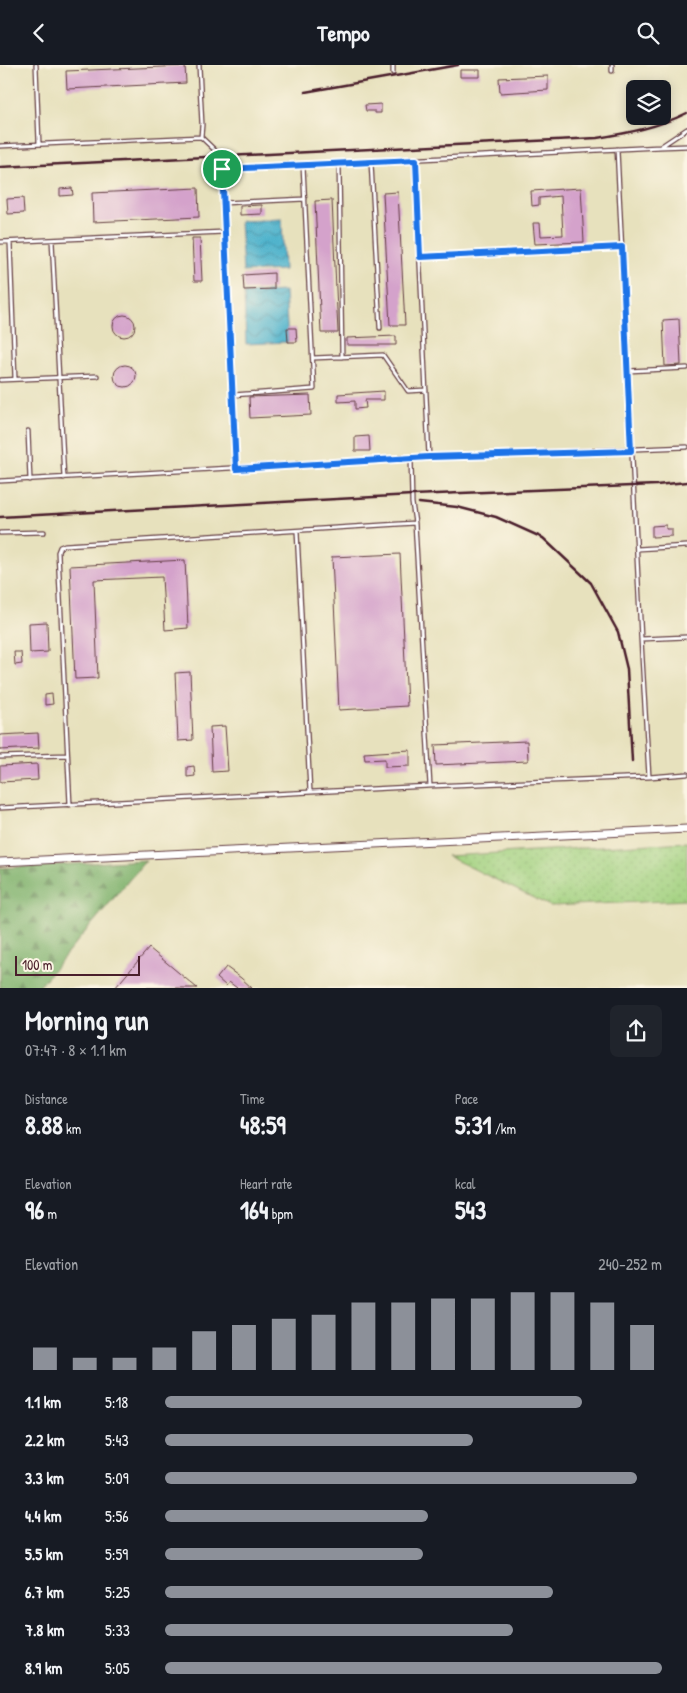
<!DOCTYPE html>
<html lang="en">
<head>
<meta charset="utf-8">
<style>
  :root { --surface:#171b24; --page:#20242c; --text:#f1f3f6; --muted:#9ea1a6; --accent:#8c9099 }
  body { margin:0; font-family:"Patrick Hand",sans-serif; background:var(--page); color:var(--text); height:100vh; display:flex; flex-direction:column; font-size:19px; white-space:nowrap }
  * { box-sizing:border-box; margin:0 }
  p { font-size:16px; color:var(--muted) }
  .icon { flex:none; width:28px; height:28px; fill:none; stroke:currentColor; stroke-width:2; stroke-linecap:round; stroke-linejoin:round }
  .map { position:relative; height:923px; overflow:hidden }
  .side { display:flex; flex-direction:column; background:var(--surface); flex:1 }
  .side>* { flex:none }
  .controls { position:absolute; left:626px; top:15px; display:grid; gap:10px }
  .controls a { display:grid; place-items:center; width:45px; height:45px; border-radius:8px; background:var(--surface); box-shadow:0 2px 12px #0003; font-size:25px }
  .scale { position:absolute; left:15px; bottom:12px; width:125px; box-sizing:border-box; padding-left:5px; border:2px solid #4a1f2b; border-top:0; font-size:14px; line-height:18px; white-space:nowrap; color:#4a1f2b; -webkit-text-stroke:4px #fcf5e5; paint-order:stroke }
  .pin { position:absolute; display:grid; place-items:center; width:42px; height:42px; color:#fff; margin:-21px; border:2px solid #fff; border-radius:50%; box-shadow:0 1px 5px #0007 }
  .round { display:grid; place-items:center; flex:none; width:52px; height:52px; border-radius:8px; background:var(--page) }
  .headline { display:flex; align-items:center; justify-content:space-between; height:85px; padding:0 25px }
  h1 { font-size:28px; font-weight:800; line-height:38px }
  .stats { display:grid; grid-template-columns:repeat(3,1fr); gap:8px; height:85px; padding:5px 25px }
  .stats div { display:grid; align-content:center }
  .stats b { font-size:25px; font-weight:800 }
  .stats small { font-size:14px; font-weight:400 }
  .stats p { font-size:14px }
  .chart { height:140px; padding:10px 25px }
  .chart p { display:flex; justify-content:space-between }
  .chart svg { width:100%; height:90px; margin-top:5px; stroke:var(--accent); stroke-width:6 }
  ul { padding:0 25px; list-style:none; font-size:16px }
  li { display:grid; grid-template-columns:80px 60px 1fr; align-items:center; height:38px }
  li i { height:12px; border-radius:6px; background:var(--accent) }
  header { display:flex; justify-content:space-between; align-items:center; height:65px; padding:0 25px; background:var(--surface); font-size:22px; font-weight:800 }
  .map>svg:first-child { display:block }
</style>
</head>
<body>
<header><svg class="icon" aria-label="back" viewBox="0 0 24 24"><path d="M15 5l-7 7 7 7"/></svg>Tempo<svg class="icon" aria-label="search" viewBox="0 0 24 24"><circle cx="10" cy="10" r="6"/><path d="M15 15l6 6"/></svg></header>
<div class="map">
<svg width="687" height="923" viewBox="0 0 687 923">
  <defs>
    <pattern id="grass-dots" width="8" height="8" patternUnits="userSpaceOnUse" patternTransform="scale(1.25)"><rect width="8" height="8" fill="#a2d180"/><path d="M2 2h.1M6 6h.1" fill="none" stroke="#8db36f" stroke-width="1.8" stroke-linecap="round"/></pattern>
    <pattern id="forest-firs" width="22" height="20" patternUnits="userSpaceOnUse" patternTransform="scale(1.25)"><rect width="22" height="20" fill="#81b36e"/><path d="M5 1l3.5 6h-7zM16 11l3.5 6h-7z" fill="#6c915b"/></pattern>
    <pattern id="water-waves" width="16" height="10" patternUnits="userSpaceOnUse" patternTransform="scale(1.25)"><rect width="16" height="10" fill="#4db2cc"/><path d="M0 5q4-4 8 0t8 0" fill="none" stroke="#4290a6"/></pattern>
  </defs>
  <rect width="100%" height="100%" fill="#fcf5e5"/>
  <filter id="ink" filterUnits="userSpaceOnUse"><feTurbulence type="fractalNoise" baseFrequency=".02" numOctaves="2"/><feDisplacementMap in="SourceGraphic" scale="10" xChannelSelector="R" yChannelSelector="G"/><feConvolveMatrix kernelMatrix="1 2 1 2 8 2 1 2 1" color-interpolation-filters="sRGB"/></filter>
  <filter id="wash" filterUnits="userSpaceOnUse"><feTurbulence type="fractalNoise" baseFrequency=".0096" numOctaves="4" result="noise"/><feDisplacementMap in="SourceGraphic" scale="20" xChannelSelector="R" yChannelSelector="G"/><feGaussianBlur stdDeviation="1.12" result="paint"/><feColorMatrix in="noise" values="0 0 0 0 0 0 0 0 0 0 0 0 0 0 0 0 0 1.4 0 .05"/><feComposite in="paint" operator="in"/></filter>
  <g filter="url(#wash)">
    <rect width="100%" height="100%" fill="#e7e1bd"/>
    <path fill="url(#grass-dots)" stroke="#767856" d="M687 777V835L550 841 447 791Z"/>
    <path fill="url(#forest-firs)" stroke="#66694c" d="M146 795 38 923H0V803Z"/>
    <path fill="url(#water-waves)" stroke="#4c687c" d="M282 154 284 205 243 207 240 156Z
      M285 226 288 277 246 279 244 228Z"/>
    <g id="blocks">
      <path fill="#d4a2cb" d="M185 1 186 18 67 24 66 6Z
        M460 5H480V12H460Z
        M548 11V25L500 28 499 13Z
        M381 39V48H375V46H366L365 40Z
        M72 123 73 130 60 131V124Z
        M198 123 199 152 93 157 92 128Z
        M581 123 584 177 535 179 533 158H540L541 171 563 170 561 131 539 133V140L532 141 531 126Z
        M398 127 405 260H390L383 128Z
        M23 133 24 148 8 149 7 134Z
        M332 135 338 268H321L315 136Z
        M262 140V149L240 150V141Z
        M192 173H200L202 216H194Z
        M274 208V224L244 225 243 210Z
        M113 261a11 11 0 1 1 22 0a11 11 0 1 1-22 0Z
        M679 254 681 300 665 301 663 255Z
        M287 263H296L297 277H288Z
        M396 271V280H347V273Z
        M114 311a11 11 0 1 1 22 0a11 11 0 1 1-22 0Z
        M384 326V335H365L366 343 355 344V336L338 337V329Z
        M310 330 311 350 250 353 249 332Z
        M369 371 370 386H355V372Z
        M666 460V464H672V471L652 472V461Z
        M400 489 407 641 339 645 332 492Z
        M185 495 188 563 165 565 162 512 94 515 98 613 75 614 70 501Z
        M47 557 48 587 30 588 29 558Z
        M14 587H21L22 599 15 600Z
        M190 607 193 675 178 676 175 608Z
        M52 629 53 639 45 640V630Z
        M225 661 228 706 212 707 210 662Z
        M38 668 39 683 0 685V670Z
        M527 676 528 696 436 700 435 680Z
        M410 685V701L385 702V694L365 695 364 688Z
        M37 699 38 715 0 717V701Z
        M194 701 195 711 187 712V702Z
        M149 883 197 923H115Z
        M226 902 241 913 252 923H237L229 917 226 921 217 913Z"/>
    </g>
  </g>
  <g filter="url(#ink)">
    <use href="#blocks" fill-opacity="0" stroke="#623c41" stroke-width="1"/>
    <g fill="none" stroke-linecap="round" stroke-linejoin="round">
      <defs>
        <path id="service" d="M36 0 39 79
          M199 0 202 60 201 72
          M393 0V8
          M612 0V6
          M0 81 201 72 222 92V104L660 82 687 64
          M660 82 687 81
          M415 95 429 392
          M371 97 380 263
          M339 98 342 292
          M222 104 236 404
          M223 138 305 134
          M52 175 64 413
          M0 177 225 167
          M10 177 15 314
          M420 192 622 182
          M313 293 383 290 408 326 426 325
          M628 306 687 303
          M0 315 97 311
          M233 330 314 324 303 100
          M28 366 30 415
          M411 393 412 438 415 458 430 721
          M0 416 429 392 687 382
          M297 466 310 727
          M0 468 44 467
          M637 484 687 481
          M641 574 687 572
          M0 692 67 690
          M649 712 687 709
          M70 740 58 487 60 482 65 480 415 458
          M0 743 430 721 649 712 641 574 617 84"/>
        <path id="minor" d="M0 797 687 764"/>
      </defs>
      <use href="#service" stroke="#623c41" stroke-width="5.5"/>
      <use href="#minor" stroke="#623c41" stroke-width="9"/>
      <use href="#service" stroke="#fff" stroke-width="3"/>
      <use href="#minor" stroke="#fff" stroke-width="7"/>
      <path stroke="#4a1f2b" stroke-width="2.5" d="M305 27 458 0
        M0 102 597 73C628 68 659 62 687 48
        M419 438 457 442 496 452 543 473 591 518 618 567 627 604 632 696
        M0 452 412 430 656 420 687 417"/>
    </g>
  </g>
  <g fill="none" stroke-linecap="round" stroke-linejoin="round" filter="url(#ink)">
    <defs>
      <path id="route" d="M416 95 420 192 622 182 631 386 429 392 236 404 222 104Z"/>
    </defs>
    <use href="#route" stroke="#fff" stroke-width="10"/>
    <use href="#route" stroke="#1a73e8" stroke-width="6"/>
  </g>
</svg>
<div class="controls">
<a><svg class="icon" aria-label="layers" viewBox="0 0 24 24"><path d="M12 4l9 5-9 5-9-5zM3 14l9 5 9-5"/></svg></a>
</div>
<div class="scale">100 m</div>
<div class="pin" style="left:222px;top:104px;background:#1e9e55"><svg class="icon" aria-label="arrive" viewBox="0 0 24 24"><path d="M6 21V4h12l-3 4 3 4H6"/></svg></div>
</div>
<section class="side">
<div class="headline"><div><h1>Morning run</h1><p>07:47 · 8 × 1.1 km</p></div><a class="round"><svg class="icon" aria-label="share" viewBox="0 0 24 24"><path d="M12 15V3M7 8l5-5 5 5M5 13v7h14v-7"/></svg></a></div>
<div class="stats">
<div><p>Distance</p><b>8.88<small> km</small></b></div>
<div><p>Time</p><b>48:59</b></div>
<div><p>Pace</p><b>5:31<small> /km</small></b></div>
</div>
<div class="stats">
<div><p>Elevation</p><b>96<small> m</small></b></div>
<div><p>Heart rate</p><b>164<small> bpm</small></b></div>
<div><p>kcal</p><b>543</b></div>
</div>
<div class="chart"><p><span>Elevation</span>240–252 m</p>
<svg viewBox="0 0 160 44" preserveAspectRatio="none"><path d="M5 44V33M15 44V38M25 44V38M35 44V33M45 44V25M55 44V22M65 44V19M75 44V17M85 44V11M95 44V11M105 44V9M115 44V9M125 44V6M135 44V6M145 44V11M155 44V22"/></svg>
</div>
<ul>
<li><b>1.1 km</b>5:18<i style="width:84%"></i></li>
<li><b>2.2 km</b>5:43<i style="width:62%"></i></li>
<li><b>3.3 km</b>5:09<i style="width:95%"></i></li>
<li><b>4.4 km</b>5:56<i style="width:53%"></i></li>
<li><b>5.5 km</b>5:59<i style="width:52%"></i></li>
<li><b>6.7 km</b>5:25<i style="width:78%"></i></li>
<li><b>7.8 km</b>5:33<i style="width:70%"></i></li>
<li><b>8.9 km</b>5:05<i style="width:100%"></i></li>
</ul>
</section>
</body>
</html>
